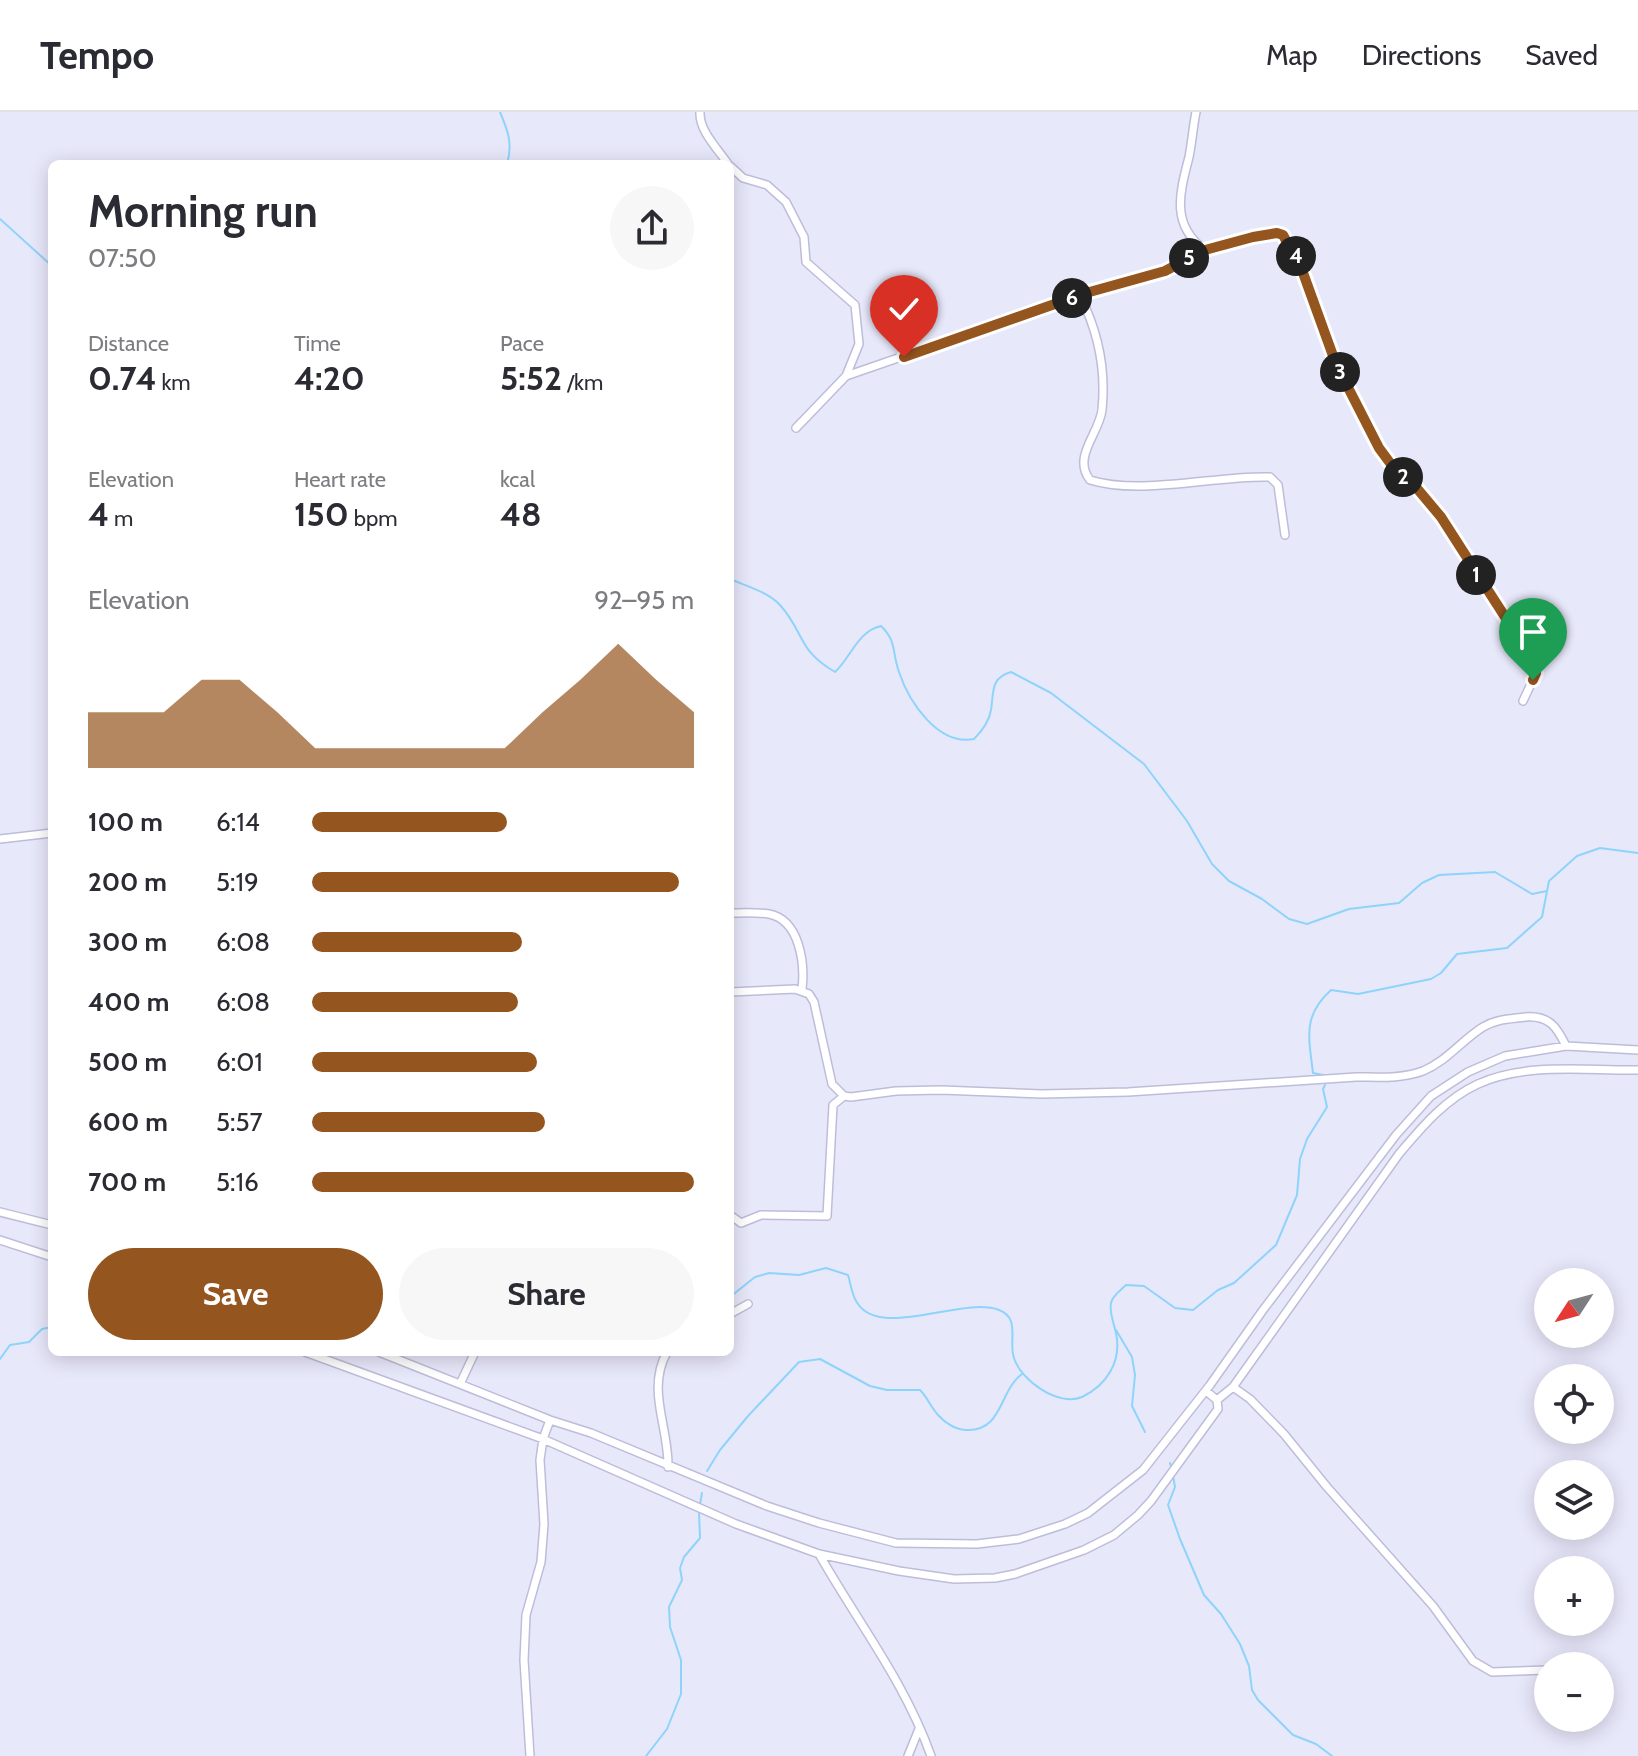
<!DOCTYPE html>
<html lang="en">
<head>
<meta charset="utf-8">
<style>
  :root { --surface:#fff; --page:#f7f7f7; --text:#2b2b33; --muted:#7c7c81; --line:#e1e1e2; --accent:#95551e }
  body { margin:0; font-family:Cabin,sans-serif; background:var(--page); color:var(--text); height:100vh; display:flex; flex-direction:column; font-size:30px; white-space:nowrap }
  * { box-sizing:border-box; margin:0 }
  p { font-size:26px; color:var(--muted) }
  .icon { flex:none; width:44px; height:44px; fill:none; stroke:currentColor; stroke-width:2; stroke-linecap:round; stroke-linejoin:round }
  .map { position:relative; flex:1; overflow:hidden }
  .side { position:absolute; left:48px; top:48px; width:686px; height:1196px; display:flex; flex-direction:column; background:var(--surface); border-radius:12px; box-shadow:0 4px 20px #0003 }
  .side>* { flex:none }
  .needle { width:52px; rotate:234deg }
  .tools { position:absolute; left:1534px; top:1156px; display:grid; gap:16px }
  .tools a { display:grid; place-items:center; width:80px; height:80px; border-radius:50%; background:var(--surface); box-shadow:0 4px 20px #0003; font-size:40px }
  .pin { position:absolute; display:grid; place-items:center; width:68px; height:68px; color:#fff; margin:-82px -34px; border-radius:50% 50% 50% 0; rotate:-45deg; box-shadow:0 0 8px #0007 }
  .pin .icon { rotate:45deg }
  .km { position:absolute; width:40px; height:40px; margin:-20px; border-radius:50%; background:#222; color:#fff; font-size:22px; line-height:40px; text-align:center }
  .round { display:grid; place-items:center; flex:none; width:84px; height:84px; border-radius:42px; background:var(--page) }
  .overview { display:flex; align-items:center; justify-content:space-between; height:136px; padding:0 40px }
  h1 { font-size:44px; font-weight:700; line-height:60px }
  .stats { display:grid; grid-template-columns:repeat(3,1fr); gap:12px; height:136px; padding:8px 40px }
  .stats div { display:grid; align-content:center }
  .stats b { font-size:34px; font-weight:700 }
  .stats small { font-size:22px; font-weight:400 }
  .stats p { font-size:22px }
  .chart { height:224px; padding:16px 40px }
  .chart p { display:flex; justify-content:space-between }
  .chart svg { width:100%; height:144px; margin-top:8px; fill:var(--accent); opacity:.7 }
  .primary-button { display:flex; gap:16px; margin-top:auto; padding:16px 40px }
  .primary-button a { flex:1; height:92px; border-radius:48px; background:var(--accent); color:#fff; font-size:32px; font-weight:700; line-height:92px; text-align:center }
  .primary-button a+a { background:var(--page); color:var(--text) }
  ul { padding:0 40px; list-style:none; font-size:26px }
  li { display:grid; grid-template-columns:128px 96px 1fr; align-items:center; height:60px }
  li i { height:20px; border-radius:10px; background:var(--accent) }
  header { display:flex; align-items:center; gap:48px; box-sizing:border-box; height:112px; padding:0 40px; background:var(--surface); border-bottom:2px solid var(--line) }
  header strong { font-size:38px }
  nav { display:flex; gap:44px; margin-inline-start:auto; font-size:28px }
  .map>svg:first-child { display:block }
</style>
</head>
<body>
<header>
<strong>Tempo</strong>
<nav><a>Map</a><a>Directions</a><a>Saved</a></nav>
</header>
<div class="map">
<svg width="1638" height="1644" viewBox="0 0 1638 1644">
  <rect width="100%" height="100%" fill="#e8e8fb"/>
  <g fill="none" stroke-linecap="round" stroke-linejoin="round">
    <path stroke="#8ed4fa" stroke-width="2" d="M500 0C508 19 513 32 507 52
      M0 107 52 154
      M730 467C746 474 768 480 780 493 805 521 797 538 835 560 851 545 858 519 881 514 897 529 892 541 899 560 909 590 938 634 974 627 982 619 989 610 991 598 994 580 990 566 1011 560L1051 581 1144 652 1187 709 1212 752 1229 769 1262 787 1289 807 1307 812 1349 797 1399 791 1422 771 1439 763 1495 760 1532 782 1547 779
      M1323 963 1313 961C1309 926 1302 904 1331 878L1358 882 1431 867 1441 861 1457 842 1507 836 1542 805 1549 769 1577 744 1600 736 1638 741
      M730 1185 755 1165 769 1161 799 1163 826 1156 848 1163C851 1173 852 1185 858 1192 882 1227 963 1184 999 1198 1021 1206 1008 1230 1014 1246 1021 1269 1059 1295 1082 1285 1107 1273 1122 1249 1116 1221 1114 1212 1109 1200 1111 1191 1112 1184 1121 1178 1126 1173L1144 1174 1175 1196 1193 1198 1218 1178 1234 1171 1276 1133 1297 1083 1300 1047 1307 1027 1327 995 1323 977 1325 973
      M1116 1218 1132 1245 1135 1263 1132 1294 1145 1320
      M0 1247 10 1233 29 1230 42 1217 52 1215
      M1170 1351 1172 1358
      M707 1359 720 1338 748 1304 799 1250 820 1247 870 1274 887 1278H920C928 1286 931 1296 939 1304 946 1312 957 1318 967 1318 1003 1319 999 1279 1022 1262
      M1173 1364 1175 1375 1168 1393 1180 1427 1204 1483 1221 1502 1240 1532 1249 1554 1252 1578 1258 1588 1293 1623 1316 1632 1332 1644
      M700 1392 702 1381
      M646 1644 667 1617 681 1582V1548L670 1515 669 1495 682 1468 680 1456 684 1445 700 1426 699 1400"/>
    <defs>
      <path id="minor" d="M700 0C699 19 718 37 728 52
        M1196 0C1193 15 1192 30 1189 45 1180 80 1170 113 1205 138L1277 121 1283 123 1291 134 1336 252 1379 336 1399 363 1415 374 1441 405 1483 474 1532 547 1536 561 1523 589
        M730 54 743 66 767 73 786 90 804 125 806 150 855 193 859 232 846 264
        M1080 184C1098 219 1106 258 1102 298 1099 322 1072 345 1090 368 1142 384 1216 363 1270 365L1278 373 1285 423
        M796 316 846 264 1086 181 1165 159 1205 138
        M0 727 52 721
        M730 801C742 801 756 800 769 802 800 808 805 852 802 877
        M730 880 795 877 809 882 814 890 832 972 844 984 851 985 896 979 941 978 1042 982 1128 980 1356 965C1379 965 1401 967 1423 959 1447 949 1462 928 1483 915 1496 907 1510 907 1525 905 1549 903 1557 915 1566 934
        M0 1100 52 1113
        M730 1103 741 1111 761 1103 827 1104 833 993 844 984
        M0 1128 52 1145
        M730 1202 748 1192
        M305 1240 543 1327 736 1412 819 1442 899 1459 954 1467 995 1466 1015 1462 1084 1438 1114 1423 1138 1403 1151 1389 1218 1297 1217 1288
        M379 1240 550 1308 591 1321 767 1394 819 1411 896 1431 977 1432 1019 1427 1065 1412 1088 1401 1143 1358 1210 1273 1263 1198 1396 1023 1431 984 1468 960 1505 944 1566 934 1638 938
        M667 1240C646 1278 669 1315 668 1355
        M460 1272 475 1240
        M1233 1275 1250 1287 1284 1322 1327 1375 1433 1494 1473 1549 1492 1560 1548 1558
        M1206 1279 1217 1288 1233 1275 1399 1042C1421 1016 1445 987 1478 972 1526 950 1587 959 1638 958
        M819 1442C857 1509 905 1570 931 1644
        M530 1644 524 1548 526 1503 541 1450 544 1412 540 1348 543 1327 550 1308
        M908 1644 919 1617"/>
    </defs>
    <use href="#minor" stroke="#bdbdda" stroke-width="10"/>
    <use href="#minor" stroke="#fff" stroke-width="7"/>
  </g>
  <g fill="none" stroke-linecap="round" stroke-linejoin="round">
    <defs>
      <path id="route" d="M904 245 1086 181 1165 159 1205 138 1253 125 1277 121 1283 123 1302 158 1336 252 1379 336 1399 363 1415 374 1441 405 1532 547 1536 561 1533 568"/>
    </defs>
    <use href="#route" stroke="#fff" stroke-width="16"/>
    <use href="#route" stroke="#95551e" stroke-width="10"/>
  </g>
</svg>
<div class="tools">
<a><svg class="needle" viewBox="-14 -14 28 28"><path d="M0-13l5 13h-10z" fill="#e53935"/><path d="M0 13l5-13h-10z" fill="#7c7c81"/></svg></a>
<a><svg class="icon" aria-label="locate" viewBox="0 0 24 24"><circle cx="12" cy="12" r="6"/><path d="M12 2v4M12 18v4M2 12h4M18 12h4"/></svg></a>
<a><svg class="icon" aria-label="layers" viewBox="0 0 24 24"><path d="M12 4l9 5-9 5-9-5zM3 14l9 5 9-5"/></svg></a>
<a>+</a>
<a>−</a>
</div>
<div class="pin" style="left:1533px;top:568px;background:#1e9e55"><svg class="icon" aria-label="arrive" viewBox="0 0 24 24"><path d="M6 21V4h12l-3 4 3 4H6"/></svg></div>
<div class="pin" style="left:904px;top:245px;background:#d93025"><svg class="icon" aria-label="check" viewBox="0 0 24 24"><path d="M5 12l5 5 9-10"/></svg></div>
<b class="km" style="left:1476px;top:463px">1</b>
<b class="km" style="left:1403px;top:365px">2</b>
<b class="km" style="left:1340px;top:260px">3</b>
<b class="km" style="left:1296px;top:144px">4</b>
<b class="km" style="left:1189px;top:146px">5</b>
<b class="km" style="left:1072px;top:186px">6</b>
<section class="side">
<div class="overview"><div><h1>Morning run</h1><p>07:50</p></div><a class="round"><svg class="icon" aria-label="share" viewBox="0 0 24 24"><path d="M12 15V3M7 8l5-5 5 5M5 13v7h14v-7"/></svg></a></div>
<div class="stats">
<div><p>Distance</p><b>0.74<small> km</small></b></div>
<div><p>Time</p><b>4:20</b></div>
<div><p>Pace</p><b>5:52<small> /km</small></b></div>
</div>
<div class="stats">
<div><p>Elevation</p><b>4<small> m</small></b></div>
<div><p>Heart rate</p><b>150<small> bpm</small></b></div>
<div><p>kcal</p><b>48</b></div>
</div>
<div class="chart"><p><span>Elevation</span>92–95 m</p>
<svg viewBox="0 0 160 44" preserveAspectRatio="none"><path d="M0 44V27L10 27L20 27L30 17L40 17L50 27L60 38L70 38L80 38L90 38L100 38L110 38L120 27L130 17L140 6L150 17L160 27V44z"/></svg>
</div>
<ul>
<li><b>100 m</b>6:14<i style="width:51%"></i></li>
<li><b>200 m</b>5:19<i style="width:96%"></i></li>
<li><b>300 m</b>6:08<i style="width:55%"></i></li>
<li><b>400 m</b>6:08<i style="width:54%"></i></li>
<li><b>500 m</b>6:01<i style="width:59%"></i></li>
<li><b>600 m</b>5:57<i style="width:61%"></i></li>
<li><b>700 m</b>5:16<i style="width:100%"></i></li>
</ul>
<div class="primary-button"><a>Save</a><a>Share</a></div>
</section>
</div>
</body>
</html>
